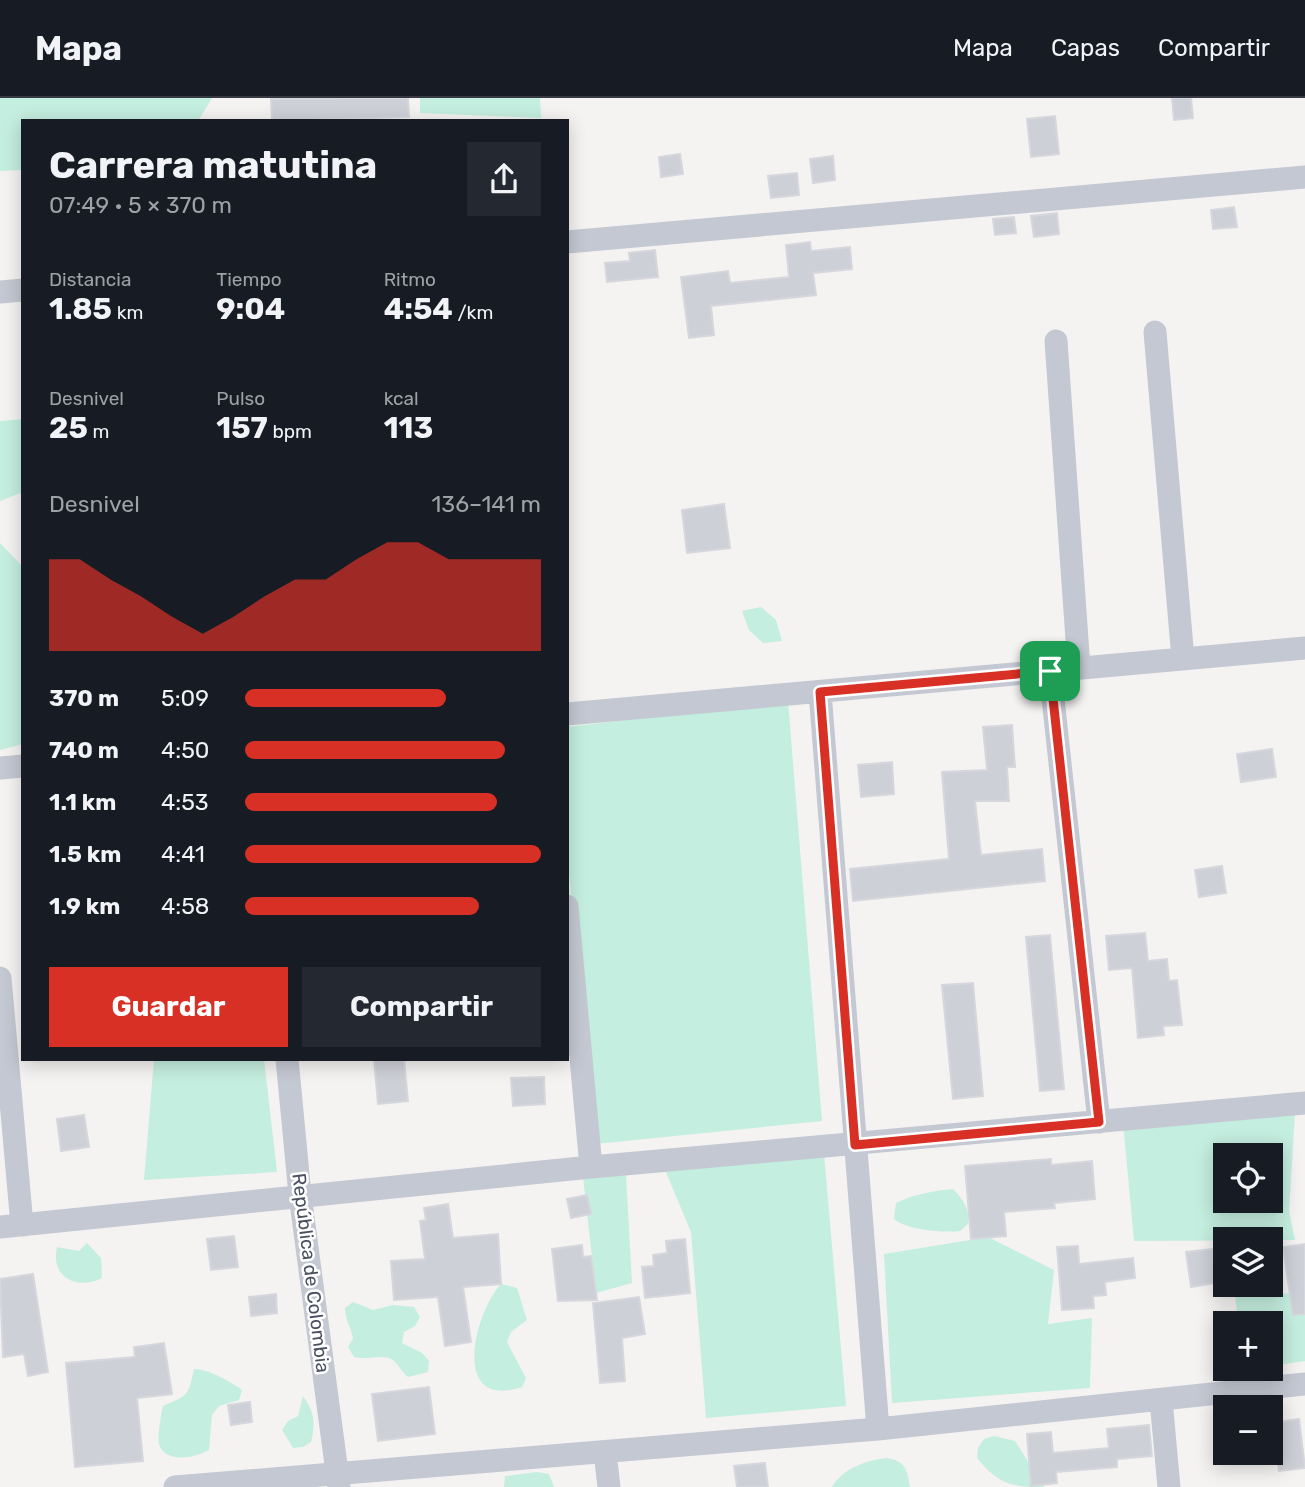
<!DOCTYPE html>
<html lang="es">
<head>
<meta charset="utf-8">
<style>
  :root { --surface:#171b24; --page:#242831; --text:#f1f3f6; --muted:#9ea1a6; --line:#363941; --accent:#d93025 }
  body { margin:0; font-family:Rubik,sans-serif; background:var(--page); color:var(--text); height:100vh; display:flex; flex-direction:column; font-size:26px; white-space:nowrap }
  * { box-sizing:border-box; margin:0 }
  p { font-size:23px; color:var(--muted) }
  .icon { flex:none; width:38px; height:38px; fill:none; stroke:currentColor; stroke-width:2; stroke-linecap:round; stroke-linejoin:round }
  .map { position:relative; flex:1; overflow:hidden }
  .sheet { position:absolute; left:21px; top:21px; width:548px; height:942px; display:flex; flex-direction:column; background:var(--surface); border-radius:0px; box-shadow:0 4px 18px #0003 }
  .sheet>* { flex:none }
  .tools { position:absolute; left:1213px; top:1045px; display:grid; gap:14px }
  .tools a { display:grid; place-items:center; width:70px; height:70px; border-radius:0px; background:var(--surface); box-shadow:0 4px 18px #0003; font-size:35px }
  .pin { position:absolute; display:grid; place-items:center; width:60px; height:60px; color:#fff; margin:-30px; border-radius:14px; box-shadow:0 4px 10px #0006 }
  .round { display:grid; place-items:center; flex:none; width:74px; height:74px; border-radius:0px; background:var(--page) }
  .overview { display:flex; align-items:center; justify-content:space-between; height:119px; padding:0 28px }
  h1 { font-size:38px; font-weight:700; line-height:52px }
  .stats { display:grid; grid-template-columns:repeat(3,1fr); gap:10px; height:119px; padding:7px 28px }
  .stats div { display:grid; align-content:center }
  .stats b { font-size:30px; font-weight:700 }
  .stats small { font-size:19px; font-weight:400 }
  .stats p { font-size:19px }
  .chart { height:196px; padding:14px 28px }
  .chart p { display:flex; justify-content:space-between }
  .chart svg { width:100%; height:126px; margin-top:7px; fill:var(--accent); opacity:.7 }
  .action { display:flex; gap:14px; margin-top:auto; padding:14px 28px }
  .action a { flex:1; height:80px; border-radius:0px; background:var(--accent); color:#fff; font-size:28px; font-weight:700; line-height:80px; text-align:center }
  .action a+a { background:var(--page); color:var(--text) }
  ul { padding:0 28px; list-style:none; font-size:23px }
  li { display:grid; grid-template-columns:112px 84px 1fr; align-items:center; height:52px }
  li i { height:18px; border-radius:9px; background:var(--accent) }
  header { display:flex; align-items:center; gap:42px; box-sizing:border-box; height:98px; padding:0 35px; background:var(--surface); border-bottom:2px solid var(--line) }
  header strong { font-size:33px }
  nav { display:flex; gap:38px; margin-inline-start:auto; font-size:24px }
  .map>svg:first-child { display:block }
</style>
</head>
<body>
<header>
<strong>Mapa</strong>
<nav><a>Mapa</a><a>Capas</a><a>Compartir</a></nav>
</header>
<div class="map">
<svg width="1305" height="1389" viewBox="0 0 1305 1389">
  <rect width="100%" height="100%" fill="#f4f3f2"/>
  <path fill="#c4eedf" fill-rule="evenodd" d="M0 0H212L198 23H23V72L0 73Z
    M420 0H540L541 20 420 15Z
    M23 321V394L0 403V323Z
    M0 445 23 469V646L0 652Z
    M761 509 776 522 782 543 763 545 749 532 742 513Z
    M788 603 822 1023 595 1046 567 753V629Z
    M154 961H264L277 1074 144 1082Z
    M1295 1014 1289 1113 1295 1142 1134 1143 1123 1025ZM1225 1057H1270V1102H1225Z
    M824 1056 846 1308 706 1320 691 1134 665 1072Z
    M626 1077 632 1185 596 1195 583 1079Z
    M953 1091C963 1101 970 1111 968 1126L960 1133C944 1135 906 1132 894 1121L896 1105C914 1096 933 1093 953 1091Z
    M988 1139 1054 1172 1048 1226 1092 1220 1090 1290 892 1305 884 1156Z
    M87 1145 101 1160 102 1180C77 1193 50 1179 57 1149L79 1153Z
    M1283 1149 1280 1196 1305 1194V1263L1271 1268 1270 1225H1238L1234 1187 1270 1186 1271 1151Z
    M501 1186 517 1190 527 1222 511 1234 507 1244 526 1280 522 1289C450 1313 474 1215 501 1186Z
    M353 1204 373 1212 393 1207 414 1209 420 1219 415 1228 404 1234 402 1245 422 1255 429 1263 428 1274 408 1279C402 1274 398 1266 393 1262 382 1255 366 1263 354 1259L348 1249 353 1240C351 1229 345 1222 345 1210Z
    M194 1271C208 1271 230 1283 242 1292L239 1302 219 1308 212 1317 209 1352C195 1360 165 1366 159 1346 157 1340 161 1315 163 1308 189 1297 188 1298 194 1271Z
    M303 1298C314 1314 316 1324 311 1344L303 1349 293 1350 282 1332 288 1323 298 1318Z
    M994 1338 1015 1343 1044 1389C1012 1389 999 1387 977 1360L978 1350 984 1341Z
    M887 1360C906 1363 907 1372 910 1389H832C843 1370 867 1362 887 1360Z
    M537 1374 549 1376 554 1389H504L505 1378Z"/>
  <path fill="#ced0d7" stroke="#d6d7dd" stroke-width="2" d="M408 0 409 19 272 23 271 1Z
    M1172 0H1191L1193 20 1174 22Z
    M1055 18 1059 56 1031 59 1027 21Z
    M680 56 683 76 661 79 659 59Z
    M833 58 835 82 813 85 810 61Z
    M797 75 799 97 771 100 768 78Z
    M1234 109 1237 129 1213 131 1211 112Z
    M1057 115 1059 136 1034 139 1031 118Z
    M1014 119 1016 135 995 137 993 121Z
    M810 144 811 153 850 149 852 171 813 175 816 197 711 208 714 237 689 240 681 179 728 173 730 185 789 179 786 147Z
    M655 152 658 179 607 184 605 165 630 163 629 155Z
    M724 406 730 450 687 455 682 412Z
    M1012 627 1015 669H1007L1009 703H975L981 757 1042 751 1045 783 853 803 850 771 949 761 942 674 987 672 983 629Z
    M1272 651 1276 679 1241 684 1237 656Z
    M892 664 894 696 861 699 858 667Z
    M1222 768 1226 795 1199 799 1195 772Z
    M1145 835 1148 863 1167 861 1169 883 1177 882 1182 927 1163 928 1164 937 1138 940 1132 870 1109 872 1106 838Z
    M1050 837 1064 991 1040 993 1026 839Z
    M973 885 983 998 953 1001 942 887Z
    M374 961H404L408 1003 378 1006Z
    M544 979 545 1006 513 1008 511 980Z
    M84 1017 89 1049 61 1053 57 1021Z
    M1051 1061V1067L1092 1063 1095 1101 1054 1105 1055 1110 1004 1114 1006 1138 971 1141 965 1068Z
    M587 1097 591 1116 571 1120 567 1101Z
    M448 1106 453 1140 498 1136 501 1186 463 1189 471 1244 445 1248 438 1199 394 1202 391 1163 425 1161 420 1123 426 1122 424 1110Z
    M234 1138 238 1169 211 1172 207 1141Z
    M685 1141 690 1195 645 1200 642 1169 654 1168 653 1157 667 1155 666 1143Z
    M1305 1146V1216L1293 1217 1283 1149Z
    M582 1147 583 1159 591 1158 597 1202 558 1203 552 1151Z
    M1078 1148 1079 1166 1133 1160 1135 1180 1105 1184 1106 1197 1093 1198 1094 1210 1062 1212 1057 1149Z
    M1212 1151 1216 1185 1191 1189 1186 1154Z
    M33 1176 48 1274 28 1278 24 1256 3 1259 0 1181Z
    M276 1196 277 1215 251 1218 249 1199Z
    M639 1199 645 1236 622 1240 625 1283 600 1285 593 1205Z
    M164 1245 172 1296 137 1300 143 1363 75 1369 66 1265 135 1259 134 1249Z
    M429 1289 435 1336 378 1343 372 1296Z
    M250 1304 252 1324 231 1327 228 1307Z
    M1299 1321 1305 1370 1279 1373 1272 1325Z
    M1149 1327 1152 1358 1117 1361V1369L1056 1374 1057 1385 1031 1388 1027 1336 1051 1334 1053 1355 1109 1350 1107 1331Z
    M765 1365 768 1389H737L734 1368Z"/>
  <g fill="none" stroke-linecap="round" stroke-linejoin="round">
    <path stroke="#c4c8d2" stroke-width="23" d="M567 144 1305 79
      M0 194 23 192
      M1155 234 1183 561
      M1056 243 1079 570
      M1050 573 1099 1024
      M820 594 878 1331
      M567 616 1305 550
      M0 670 23 668
      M567 808 591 1069
      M0 880 22 1127
      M287 961 300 1097 339 1389
      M0 1129 591 1069 1305 1005
      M1161 1302 1169 1389
      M605 1354 609 1389
      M175 1389 878 1331 1305 1286"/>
  </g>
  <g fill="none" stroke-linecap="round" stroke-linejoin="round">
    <defs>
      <path id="route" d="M1050 573 1099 1024 855 1047 820 594Z"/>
    </defs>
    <use href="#route" stroke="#fff" stroke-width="14"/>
    <use href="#route" stroke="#d93025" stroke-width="9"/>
  </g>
  <g text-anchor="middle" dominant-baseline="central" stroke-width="5" stroke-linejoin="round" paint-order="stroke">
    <g font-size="19" fill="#4a505f" stroke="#fff">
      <text transform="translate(311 1175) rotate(83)">República de Colombia</text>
    </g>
  </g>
</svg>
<div class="tools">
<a><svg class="icon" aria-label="locate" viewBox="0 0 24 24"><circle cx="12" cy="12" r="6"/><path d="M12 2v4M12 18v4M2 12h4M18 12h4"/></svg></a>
<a><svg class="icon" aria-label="layers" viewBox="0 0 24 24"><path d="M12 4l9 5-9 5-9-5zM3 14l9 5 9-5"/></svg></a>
<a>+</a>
<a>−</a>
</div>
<div class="pin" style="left:1050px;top:573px;background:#1e9e55"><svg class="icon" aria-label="arrive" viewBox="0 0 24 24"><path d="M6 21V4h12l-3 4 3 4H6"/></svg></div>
<section class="sheet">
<div class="overview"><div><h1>Carrera matutina</h1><p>07:49 · 5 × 370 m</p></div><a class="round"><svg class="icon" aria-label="share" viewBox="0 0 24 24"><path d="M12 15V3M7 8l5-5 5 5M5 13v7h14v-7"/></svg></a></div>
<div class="stats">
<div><p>Distancia</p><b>1.85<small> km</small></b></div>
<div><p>Tiempo</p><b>9:04</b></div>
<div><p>Ritmo</p><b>4:54<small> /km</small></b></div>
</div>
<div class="stats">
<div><p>Desnivel</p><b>25<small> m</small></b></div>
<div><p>Pulso</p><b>157<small> bpm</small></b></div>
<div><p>kcal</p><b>113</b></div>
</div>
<div class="chart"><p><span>Desnivel</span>136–141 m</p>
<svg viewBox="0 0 160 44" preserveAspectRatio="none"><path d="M0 44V12L10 12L20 19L30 25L40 32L50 38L60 32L70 25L80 19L90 19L100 12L110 6L120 6L130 12L140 12L150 12L160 12V44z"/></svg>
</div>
<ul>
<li><b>370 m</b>5:09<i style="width:68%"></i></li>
<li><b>740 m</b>4:50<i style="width:88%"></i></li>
<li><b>1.1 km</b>4:53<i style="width:85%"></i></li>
<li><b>1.5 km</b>4:41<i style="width:100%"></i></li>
<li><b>1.9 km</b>4:58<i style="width:79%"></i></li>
</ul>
<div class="action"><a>Guardar</a><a>Compartir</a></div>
</section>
</div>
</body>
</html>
